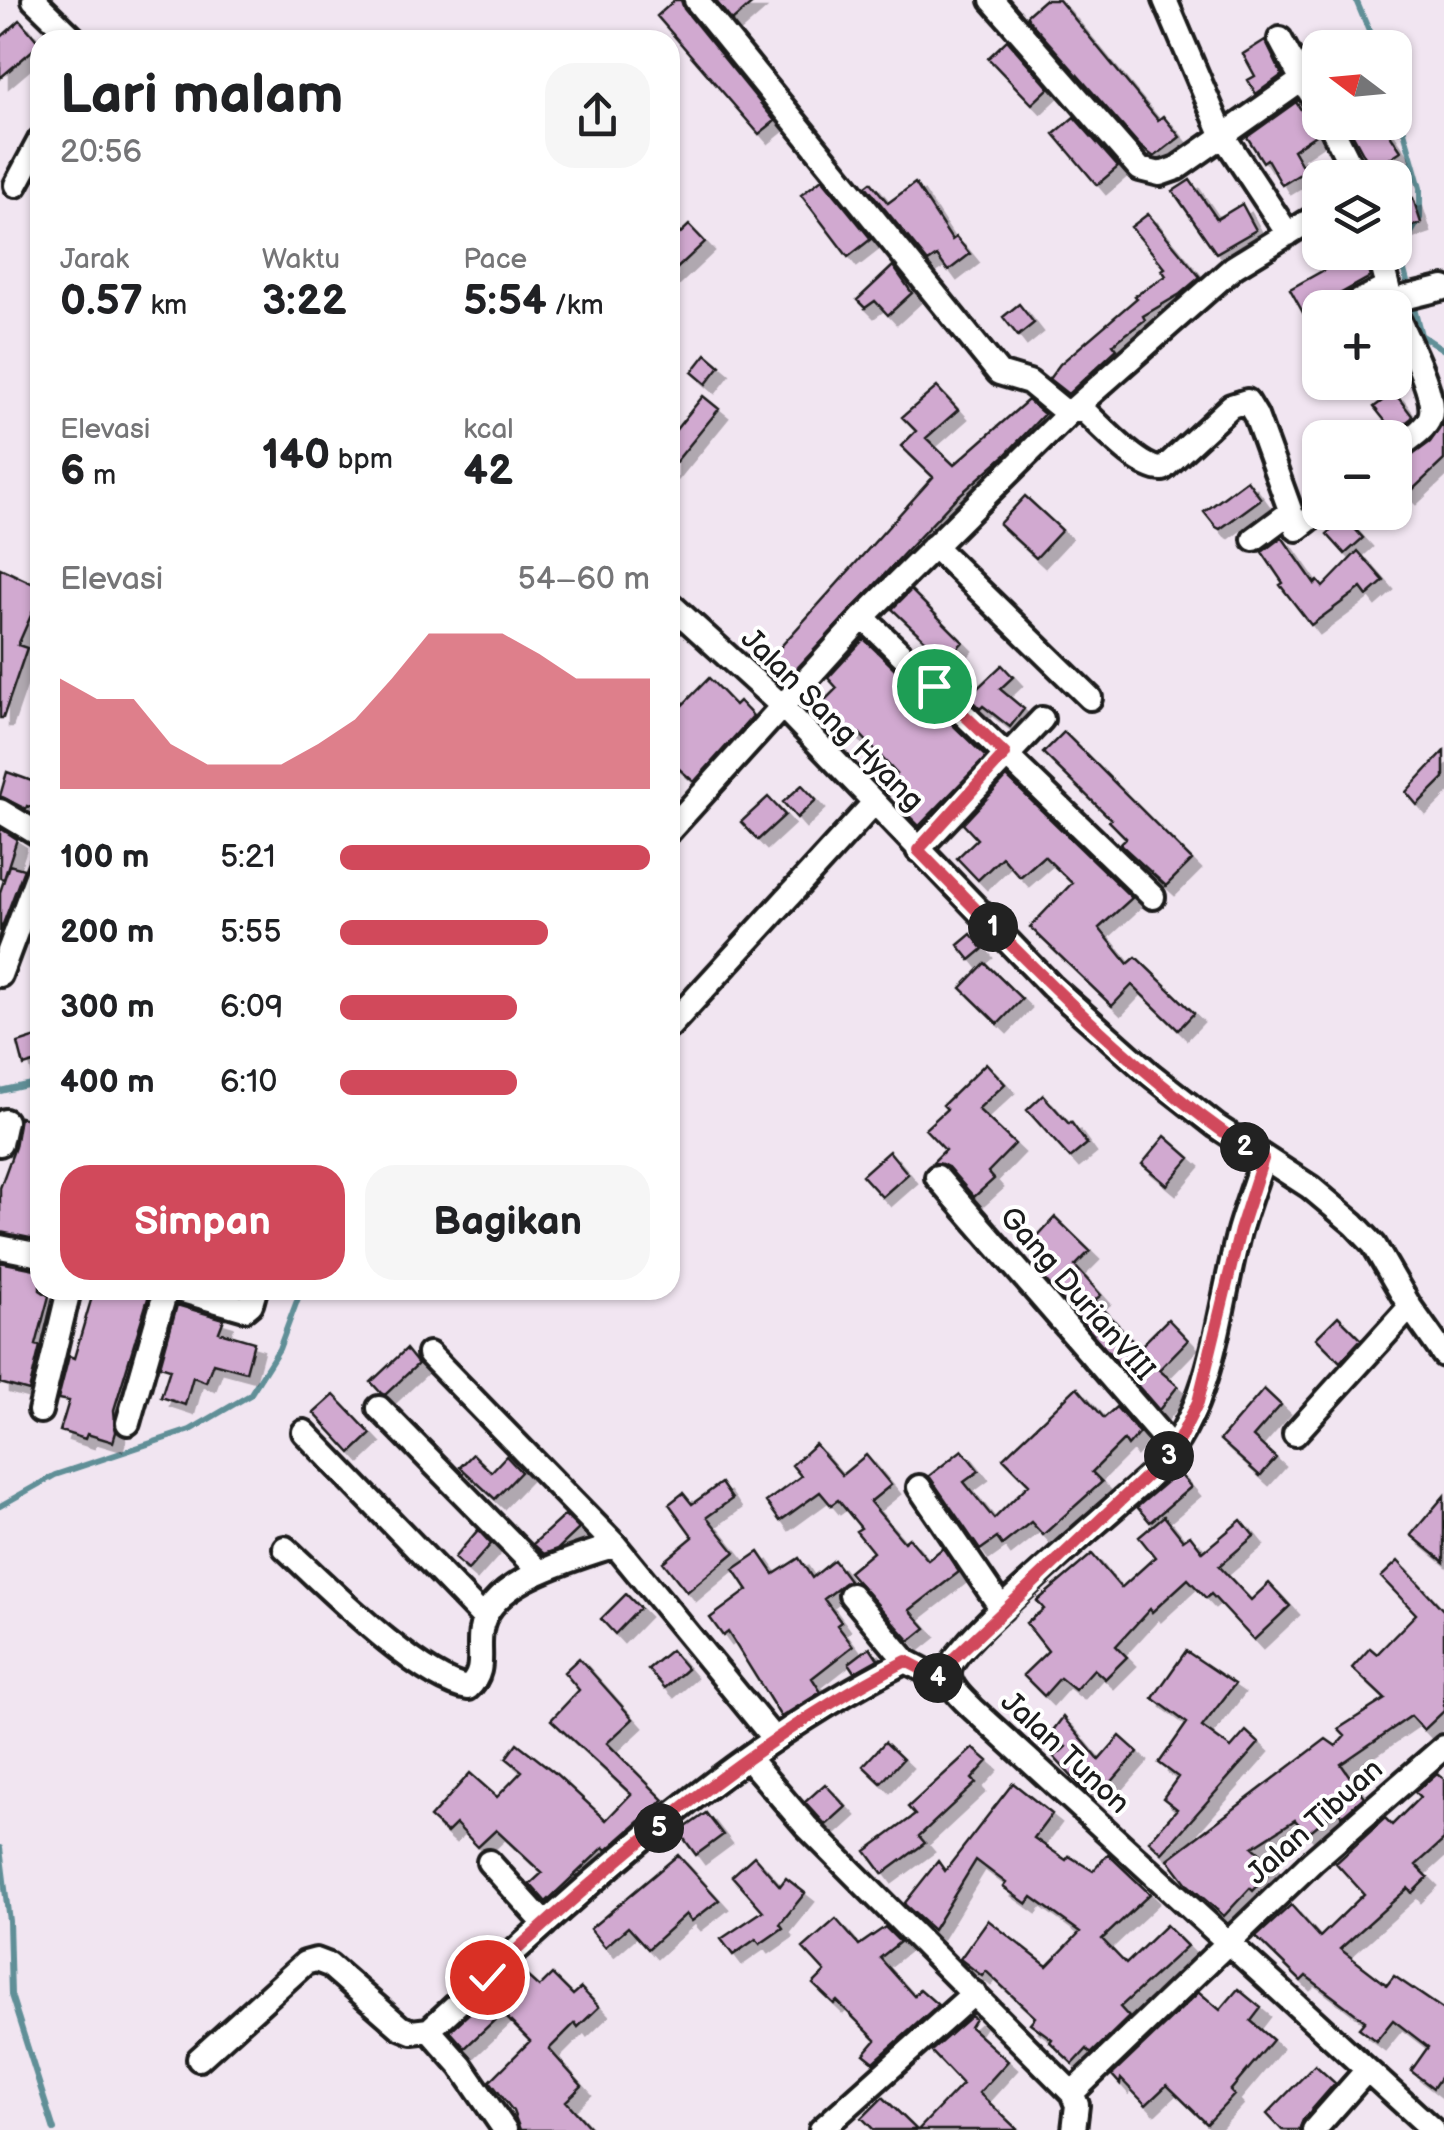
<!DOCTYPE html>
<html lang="id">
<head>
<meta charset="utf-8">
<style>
  :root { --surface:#fff; --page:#f6f6f6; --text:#202124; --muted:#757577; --accent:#d1495b }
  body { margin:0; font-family:"Balsamiq Sans",sans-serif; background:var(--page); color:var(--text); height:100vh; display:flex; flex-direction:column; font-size:38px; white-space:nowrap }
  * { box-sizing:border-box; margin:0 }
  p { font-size:32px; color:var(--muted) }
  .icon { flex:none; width:55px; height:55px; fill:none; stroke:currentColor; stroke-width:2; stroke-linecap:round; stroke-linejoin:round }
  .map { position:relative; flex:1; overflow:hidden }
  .drawer { position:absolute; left:30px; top:30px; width:650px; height:1270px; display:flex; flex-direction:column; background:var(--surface); border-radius:30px; box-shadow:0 2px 8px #0004 }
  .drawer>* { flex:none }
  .needle { width:65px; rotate:286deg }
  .tools { position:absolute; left:1302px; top:30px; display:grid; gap:20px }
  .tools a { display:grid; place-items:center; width:110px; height:110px; border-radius:20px; background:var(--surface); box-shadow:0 2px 8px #0004; font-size:50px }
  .pin { position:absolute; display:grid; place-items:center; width:85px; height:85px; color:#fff; margin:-42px; border:5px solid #fff; border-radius:50%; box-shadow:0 2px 10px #0007 }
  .km { position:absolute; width:50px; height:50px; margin:-25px; border-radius:50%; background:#222; color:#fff; font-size:28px; line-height:50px; text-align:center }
  .round { display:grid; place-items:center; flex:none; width:105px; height:105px; border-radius:30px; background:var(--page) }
  .overview { display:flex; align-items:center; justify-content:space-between; height:170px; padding:0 30px }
  h1 { font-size:55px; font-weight:700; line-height:75px }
  .stats { display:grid; grid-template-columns:repeat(3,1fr); gap:15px; height:170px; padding:10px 30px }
  .stats div { display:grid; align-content:center }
  .stats b { font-size:42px; font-weight:700 }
  .stats small { font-size:28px; font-weight:400 }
  .stats p { font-size:28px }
  .chart { height:280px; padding:20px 30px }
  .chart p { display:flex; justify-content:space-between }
  .chart svg { width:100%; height:180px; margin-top:10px; fill:var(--accent); opacity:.7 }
  .cta { display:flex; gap:20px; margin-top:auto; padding:20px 30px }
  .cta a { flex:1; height:115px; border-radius:30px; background:var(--accent); color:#fff; font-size:40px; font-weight:700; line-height:115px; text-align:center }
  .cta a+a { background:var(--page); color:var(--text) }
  ul { padding:0 30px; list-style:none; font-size:32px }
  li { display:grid; grid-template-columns:160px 120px 1fr; align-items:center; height:75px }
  li i { height:25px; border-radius:12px; background:var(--accent) }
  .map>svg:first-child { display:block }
</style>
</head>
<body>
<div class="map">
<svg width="1444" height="2130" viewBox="0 0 1444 2130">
  <defs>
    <filter id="shadow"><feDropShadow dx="9" dy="9" stdDeviation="0" flood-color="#0004"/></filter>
  </defs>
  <rect width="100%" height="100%" fill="#f1e5f1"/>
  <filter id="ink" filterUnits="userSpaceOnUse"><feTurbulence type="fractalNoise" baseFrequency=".01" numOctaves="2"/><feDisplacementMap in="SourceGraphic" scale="20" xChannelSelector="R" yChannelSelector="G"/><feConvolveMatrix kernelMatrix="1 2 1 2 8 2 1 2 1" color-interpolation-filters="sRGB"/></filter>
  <g filter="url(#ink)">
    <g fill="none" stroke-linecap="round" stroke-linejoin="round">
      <path stroke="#608f97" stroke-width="6" d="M1356 0 1376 48
        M1395 99 1420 188V218L1405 243 1402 263 1409 289
        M1412 301 1421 335 1444 350
        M0 1091 40 1082
        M0 1506 55 1475 190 1430 250 1395 279 1349 301 1290
        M0 1848 9 1921 11 1995 54 2130"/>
    </g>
    <path fill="#d1a9d0" stroke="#1c1c1c" stroke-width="2.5" filter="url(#shadow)" d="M675 0H681L684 9 775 121 759 134 657 16Z
      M715 0H756L732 21Z
      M1044 0H1059L1158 120 1163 116 1180 137 1154 157 1141 147 1028 19 1027 15Z
      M20 20 40 44 0 78V38Z
      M1007 40 1049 88 1032 104 988 58Z
      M1265 40 1282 75 1256 94 1248 80 1255 76 1243 54Z
      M1296 102 1317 134 1293 150 1305 171 1282 185 1267 159 1263 162 1247 137Z
      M1074 117 1118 167 1097 185 1054 134Z
      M1346 122H1382L1401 151 1372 170Z
      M822 179 871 239 848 257 801 195Z
      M1190 180 1217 219 1242 204 1256 230 1216 253 1173 191Z
      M871 182 888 203 915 183 952 240 956 237 970 254 948 271 937 256 928 262 866 186Z
      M1413 198 1421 223 1395 232V203Z
      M1148 214 1200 277 1180 294 1143 316 1145 320 1113 344 1117 349 1068 394 1049 379 1060 364 1137 298 1135 296 1166 276 1162 270 1165 268 1131 227Z
      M689 225 705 242 670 275V243Z
      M1323 252H1364L1370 277 1338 295 1331 308H1320L1306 318 1290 289 1331 266Z
      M893 266 912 293 888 315 875 301 865 308 857 300Z
      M1019 304 1034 323 1018 336 1003 317Z
      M706 354 720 366 706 384 692 372Z
      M937 387 958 410 926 438 954 465 1028 400 1044 414 1004 456 955 499 786 680 767 662 933 477 901 446 916 431 902 417Z
      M1394 392 1413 417 1394 432 1374 407Z
      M703 396 719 409 670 469V437Z
      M1444 422V460L1407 495 1395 483V468L1430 442Z
      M1247 480 1261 499 1220 529 1216 527 1204 512Z
      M1025 496 1062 530 1036 558 999 524Z
      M1345 518 1363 538 1345 554 1327 534Z
      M1282 537 1315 584 1318 581 1323 587 1358 551 1384 581 1367 596 1361 588 1311 625 1280 585 1283 583 1262 552Z
      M0 568 40 587V595L18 645 27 648 3 718H0Z
      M911 590 963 642 946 660 892 609Z
      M864 639 986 757 919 826 907 814 916 805 891 777 896 773 860 734 857 737 822 703 837 688 828 678Z
      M1002 665 1013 677 1000 689 1024 709 1010 727 983 706 980 709 968 697Z
      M709 678 735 705 739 701 753 716 694 782 670 761V718Z
      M1064 732 1192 860 1166 886 1120 844 1126 838 1109 821 1111 819 1043 753Z
      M1444 751V778L1417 805 1406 792Z
      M7 772 40 784V810L27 806 26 809 0 796Z
      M1007 777 1132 898 1099 928 1128 964 1136 957 1194 1013 1178 1030 1132 985 1112 1006 1030 927 1072 883 1044 856 1020 877 1002 857 978 880 957 858 977 839 963 824Z
      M802 785 816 800 797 818 783 802Z
      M768 797 785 815 758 840 741 822Z
      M0 828 17 839 4 879 0 878Z
      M9 865 24 869 0 932V892Z
      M971 934 983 949 970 960 958 945Z
      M985 963 1022 999 998 1024 961 988Z
      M40 1036V1061L24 1066 18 1043Z
      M986 1063 1005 1084 978 1109 1015 1144 988 1172 994 1179 974 1197 948 1167 933 1162 945 1150 925 1129 947 1109 943 1105Z
      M1043 1095 1069 1124 1071 1122 1087 1144 1070 1158 1027 1110Z
      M20 1117 40 1123V1240L0 1232V1188L15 1147Z
      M1165 1136 1190 1158 1167 1185 1142 1164Z
      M889 1151 908 1174 882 1197 862 1175Z
      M1055 1217 1090 1251 1075 1266 1101 1295 1095 1300 1139 1348 1168 1319 1188 1340 1159 1370 1178 1386 1159 1410 1036 1269 1050 1256 1034 1240Z
      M0 1262 40 1270V1290L49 1296 36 1345 40 1346 29 1391 0 1383Z
      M94 1290H132L149 1295 114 1410 116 1432 113 1442 87 1434 85 1439 60 1431 69 1401 58 1399 69 1356 74 1358Z
      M177 1305 224 1319 219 1332 254 1342 246 1372 213 1363 206 1382 193 1377 185 1405 161 1397 170 1369 160 1366Z
      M1338 1316 1361 1339 1340 1362 1316 1338Z
      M406 1349 418 1364 385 1395 381 1393 371 1382Z
      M1077 1387 1104 1418 1116 1407 1139 1433 1128 1446 1124 1440 1092 1472 1102 1482 1043 1535 1031 1522 1002 1545 997 1538 980 1550 929 1476 962 1450 979 1471 964 1482 994 1519 1029 1484 1003 1458Z
      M1264 1389 1281 1405 1253 1437 1276 1458 1260 1476 1220 1440Z
      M334 1395 371 1434 351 1453 314 1413Z
      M815 1444 842 1475 866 1455 891 1485 870 1502 904 1542 909 1538 928 1560 943 1548 959 1572 910 1610 926 1628 910 1641 849 1572 873 1552 856 1531 861 1528 838 1500 831 1505 820 1492 780 1521 766 1502 801 1476 792 1465Z
      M473 1454 491 1472 506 1456 521 1472 495 1499 460 1467Z
      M1178 1472 1191 1487 1150 1522 1137 1507Z
      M721 1483 732 1499 707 1517 735 1552 687 1592 663 1562 693 1537 669 1504 683 1493 692 1504Z
      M1444 1496V1562L1411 1535Z
      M565 1515 579 1529 558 1549 544 1554 533 1544Z
      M1164 1516 1183 1540 1190 1535 1203 1552 1241 1520 1254 1536 1219 1566 1251 1600 1269 1583 1290 1606 1254 1640 1211 1594 1206 1598 1188 1579 1152 1612 1150 1609 1116 1646 1127 1657 1105 1679 1094 1669 1075 1690 1060 1678 1044 1696 1023 1675 1048 1651 1026 1623 1044 1609 1037 1601 1092 1554 1121 1588 1155 1557 1139 1537Z
      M478 1530 491 1544 468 1570 454 1558Z
      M759 1552 774 1574 799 1558 812 1578 834 1560 849 1580 824 1599 841 1622 837 1625 853 1646 812 1678 821 1692 781 1717 728 1632 723 1636 710 1618 748 1590 734 1569Z
      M1398 1561 1444 1611V1711L1424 1730 1411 1716 1341 1764 1364 1797 1342 1816 1337 1809 1307 1834 1295 1820 1253 1847 1275 1867 1253 1891 1250 1888 1224 1916 1188 1885 1168 1859 1326 1739 1336 1746 1345 1736 1338 1729 1385 1699 1352 1668 1370 1648 1377 1654 1416 1614 1381 1577Z
      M626 1594 640 1608 615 1634 601 1619Z
      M870 1647 878 1659 855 1672 849 1663Z
      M671 1650 687 1669 665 1688 648 1669Z
      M1186 1651 1235 1684 1202 1727 1231 1748 1246 1731 1259 1743 1162 1853 1149 1841 1177 1809 1163 1798 1178 1777 1159 1763 1187 1723 1153 1698Z
      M579 1658 633 1719 607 1743 664 1800 607 1850 604 1847 546 1902 530 1884 542 1873 496 1830 478 1847 456 1824 447 1833 430 1818 470 1773 497 1797 522 1771 506 1758 517 1743 554 1772 606 1820 631 1794 551 1720 579 1690 564 1672Z
      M1063 1717 1099 1760 1120 1736 1138 1752 1100 1795 1091 1785 1085 1791 1054 1757 1066 1747 1054 1736V1729Z
      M885 1742 903 1759 881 1783 863 1766Z
      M973 1748 988 1761 972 1779 976 1783 919 1836 925 1843 883 1874 866 1851 915 1815 908 1807Z
      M1437 1773 1444 1779V1840L1416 1865 1428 1877 1412 1893 1408 1888 1340 1949 1387 1985 1394 1976 1444 2010V2072L1433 2088 1411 2071 1428 2047 1393 2020 1376 2041 1359 2028 1365 2021 1306 1976 1301 1981 1256 1937 1291 1905 1320 1937 1364 1894 1336 1863 1385 1818 1392 1825 1420 1797 1415 1792Z
      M1013 1783 1052 1814 1034 1838 1066 1860 1069 1856 1093 1871 1108 1854 1150 1894 1102 1939 1126 1964 1166 1925 1187 1946 1120 2007 1129 2017 1091 2054 1087 2049 1073 2064 1050 2042 1052 2039 1030 2023 1035 2017 986 1971 982 1976 960 1959 988 1920 1047 1966 1080 1932 1032 1897 1027 1904 1003 1887 1006 1883 976 1860 933 1930 904 1904 938 1861 945 1871Z
      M825 1784 846 1807 826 1825 805 1802Z
      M706 1813 723 1835 696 1855 679 1832Z
      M678 1855 719 1900 692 1921 686 1914 648 1949 628 1927 605 1947 590 1929Z
      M754 1856 780 1886 786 1878 805 1893 780 1924 783 1928 760 1944 756 1939 733 1955 721 1939 763 1911 732 1876Z
      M836 1919 859 1945 885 1927 900 1942 880 1958 914 1996 920 1989 938 2005 874 2062 864 2054 876 2040 837 2001 834 2004 813 1984 825 1972 803 1948Z
      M518 1968 539 1987 552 1974 573 1995 581 1988 599 2007 578 2027 575 2023 549 2049 582 2086 566 2101 592 2130H520L513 2111 490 2081 530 2041 502 2013 465 2048 450 2031Z
      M1238 1989 1261 2008 1251 2021 1273 2040 1230 2091 1234 2095 1207 2124 1167 2085 1146 2105 1121 2079 1120 2084 1112 2075 1199 1992 1220 2010Z
      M971 2016 975 2019 970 2027 1008 2061 979 2093 1018 2130H918L962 2084 931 2051Z
      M1315 2065 1335 2083 1303 2120 1299 2130H1282L1267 2114Z
      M883 2097 917 2130H874L862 2118Z"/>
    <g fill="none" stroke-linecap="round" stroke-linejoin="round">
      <defs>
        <path id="street" d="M34 0 75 40
          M696 0 999 373 1029 382 1068 414
          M992 0 1140 169 1160 174 1177 168 1302 80 1320 108
          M1165 0 1222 134 1288 234
          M1280 39 1302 80
          M1329 122 1357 178
          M16 185 40 140
          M1379 252 1393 308
          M1391 301 1444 288
          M1346 308 1387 287
          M1395 312C1404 334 1438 396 1430 417 1425 431 1406 441 1395 450
          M1078 405C1097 422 1140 471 1163 469L1231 406 1247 401 1256 416 1297 529 1320 511
          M1254 539 1289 513
          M934 546 1090 698
          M670 604 781 705 1051 986 1150 1074 1216 1126 1310 1187 1354 1224 1374 1245 1410 1307 1444 1355
          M870 624 1153 897
          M0 811 40 835
          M670 830 863 617 1068 414 1234 267 1320 214
          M918 850 1042 719
          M0 975 40 868
          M670 1026 874 803
          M0 1144 5 1121
          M1263 1159C1255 1183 1246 1207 1239 1231 1217 1316 1214 1412 1149 1477 1118 1506 951 1643 949 1672 948 1687 963 1699 973 1709L1433 2130
          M937 1177 1174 1450
          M0 1247 40 1255
          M179 1290 245 1309 251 1304 255 1290
          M429 1354 615 1545 774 1739
          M379 1408 539 1571
          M40 1411 69 1290
          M128 1423 166 1290
          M304 1432 484 1618
          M1295 1434 1410 1307
          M919 1487 1002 1609
          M285 1548C324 1584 419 1680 468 1688 487 1671 477 1653 481 1630 488 1580 575 1559 615 1545
          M851 1595 906 1661
          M748 1758 806 1826 1072 2093 1077 2105 1074 2130
          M489 1862 545 1924
          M429 2030C576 1895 726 1751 906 1661L950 1684
          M429 2030 461 2066 505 2130
          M199 2059 305 1963 316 1960 329 1965 400 2027 412 2032 429 2030
          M1072 2093 1313 1861 1444 1747
          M821 2130 974 1993
          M1314 2130 1367 2070"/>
      </defs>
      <use href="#street" stroke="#1c1c1c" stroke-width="30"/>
      <use href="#street" stroke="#fff" stroke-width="22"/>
    </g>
  </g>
  <g fill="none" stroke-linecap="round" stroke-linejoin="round" filter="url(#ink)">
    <defs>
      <path id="route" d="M487 1977C615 1859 750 1741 906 1661L950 1684V1666L954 1658 1174 1450 1198 1402 1240 1230 1263 1159C1133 1075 1025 960 918 850L1005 754 934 686"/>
    </defs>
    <use href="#route" stroke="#fff" stroke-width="20"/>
    <use href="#route" stroke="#d1495b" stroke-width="12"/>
  </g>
  <g text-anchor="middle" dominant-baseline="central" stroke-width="8" stroke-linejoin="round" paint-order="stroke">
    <g font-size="30" fill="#1c1c1c" stroke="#fff">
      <text transform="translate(832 720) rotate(45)">Jalan Sang Hyang</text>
      <text transform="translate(1077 1294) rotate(49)">Gang DurianVIII</text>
      <text transform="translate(1065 1753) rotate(43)">Jalan Tunon</text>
      <text transform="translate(1315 1822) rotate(-42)">Jalan Tibuan</text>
    </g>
  </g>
</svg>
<div class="tools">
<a><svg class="needle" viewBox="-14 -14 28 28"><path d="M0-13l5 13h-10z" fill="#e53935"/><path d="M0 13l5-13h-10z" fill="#757577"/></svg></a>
<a><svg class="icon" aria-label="layers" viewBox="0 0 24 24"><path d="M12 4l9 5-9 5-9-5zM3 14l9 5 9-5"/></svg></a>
<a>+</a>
<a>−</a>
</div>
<div class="pin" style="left:934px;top:686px;background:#1e9e55"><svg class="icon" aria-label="arrive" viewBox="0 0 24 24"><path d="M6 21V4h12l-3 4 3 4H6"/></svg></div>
<div class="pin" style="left:487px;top:1977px;background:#d93025"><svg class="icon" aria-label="check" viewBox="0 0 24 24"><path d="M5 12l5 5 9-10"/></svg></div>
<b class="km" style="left:993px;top:927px">1</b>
<b class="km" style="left:1245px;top:1147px">2</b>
<b class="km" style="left:1169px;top:1456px">3</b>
<b class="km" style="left:938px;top:1678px">4</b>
<b class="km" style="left:659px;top:1828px">5</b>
<section class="drawer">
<div class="overview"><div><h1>Lari malam</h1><p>20:56</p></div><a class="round"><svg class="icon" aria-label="share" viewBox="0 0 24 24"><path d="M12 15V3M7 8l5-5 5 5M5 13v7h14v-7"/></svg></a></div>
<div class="stats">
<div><p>Jarak</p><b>0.57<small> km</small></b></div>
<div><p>Waktu</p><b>3:22</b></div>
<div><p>Pace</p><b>5:54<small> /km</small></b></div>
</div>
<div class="stats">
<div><p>Elevasi</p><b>6<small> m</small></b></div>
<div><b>140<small> bpm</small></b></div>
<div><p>kcal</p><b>42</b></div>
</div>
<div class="chart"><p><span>Elevasi</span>54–60 m</p>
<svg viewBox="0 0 160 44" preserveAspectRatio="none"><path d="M0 44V17L10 22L20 22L30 33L40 38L50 38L60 38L70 33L80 27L90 17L100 6L110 6L120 6L130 11L140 17L150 17L160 17V44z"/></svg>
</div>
<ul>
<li><b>100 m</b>5:21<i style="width:100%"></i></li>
<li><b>200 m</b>5:55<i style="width:67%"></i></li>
<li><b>300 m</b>6:09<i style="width:57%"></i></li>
<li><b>400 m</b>6:10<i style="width:57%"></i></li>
</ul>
<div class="cta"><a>Simpan</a><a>Bagikan</a></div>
</section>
</div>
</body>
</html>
